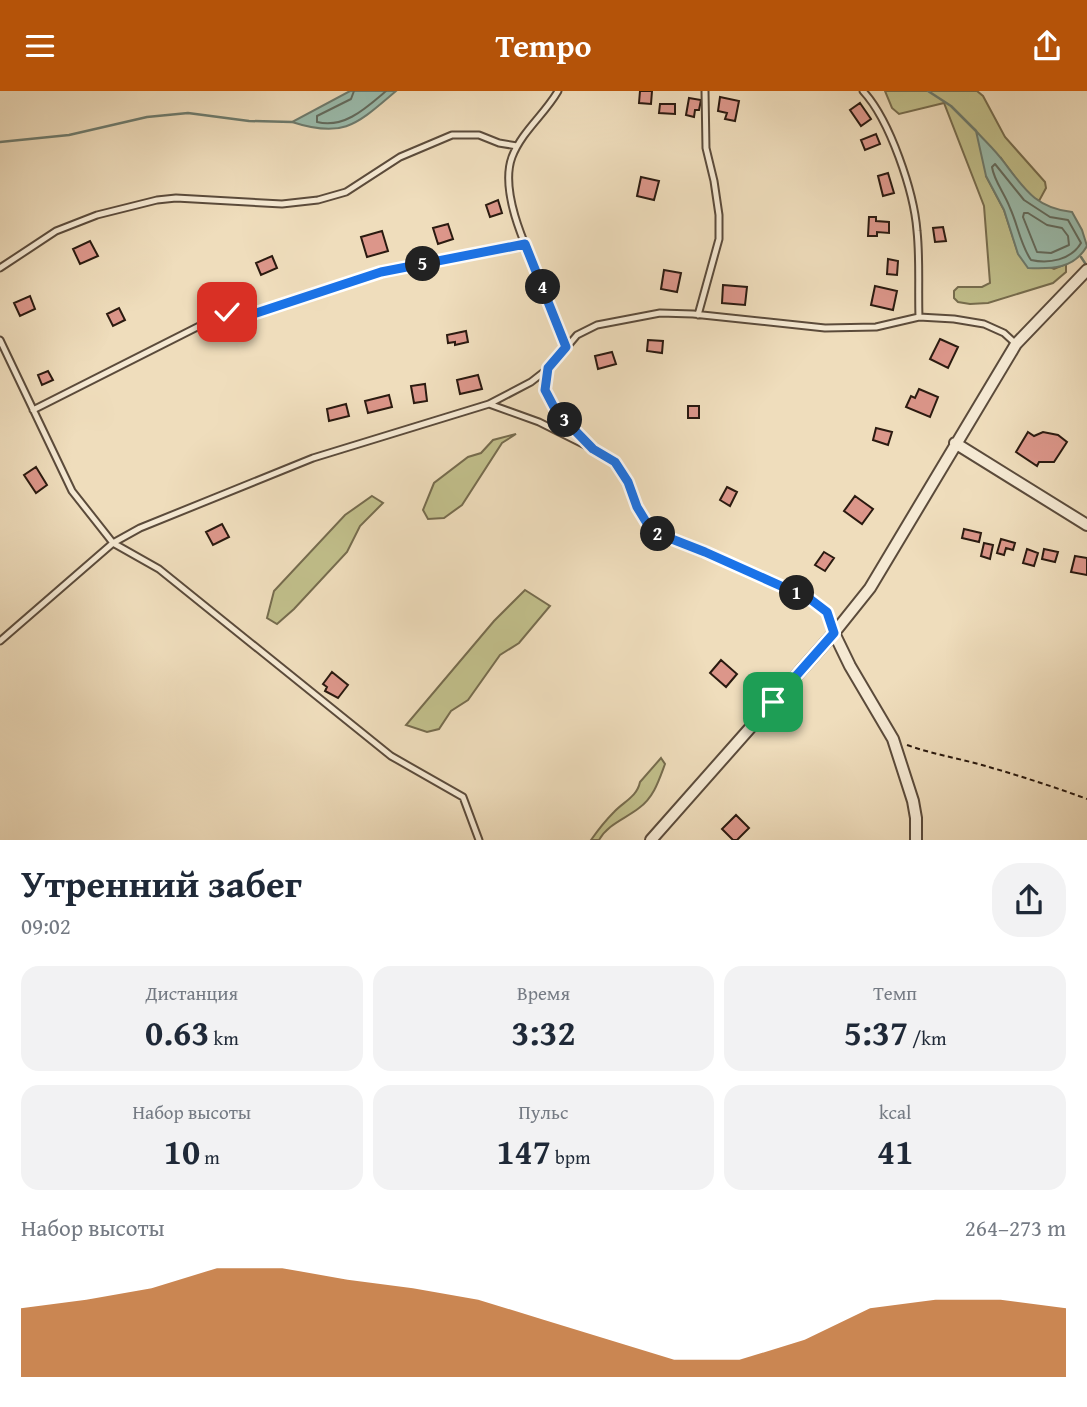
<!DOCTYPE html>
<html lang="ru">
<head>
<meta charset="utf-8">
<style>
  :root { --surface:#fff; --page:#f2f2f3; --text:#1f2937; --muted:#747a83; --accent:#b45309 }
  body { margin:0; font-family:"Gentium Book Plus",serif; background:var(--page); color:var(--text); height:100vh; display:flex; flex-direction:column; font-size:26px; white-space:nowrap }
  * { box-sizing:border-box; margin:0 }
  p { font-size:23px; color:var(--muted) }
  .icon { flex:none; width:38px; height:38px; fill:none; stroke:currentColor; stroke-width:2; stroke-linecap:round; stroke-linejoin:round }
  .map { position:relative; height:749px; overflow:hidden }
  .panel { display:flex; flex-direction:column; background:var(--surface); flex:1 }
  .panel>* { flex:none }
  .pin { position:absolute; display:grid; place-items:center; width:60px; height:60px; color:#fff; margin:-30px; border-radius:14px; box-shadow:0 4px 10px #0006 }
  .km { position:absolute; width:35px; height:35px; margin:-18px; border-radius:50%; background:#222; color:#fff; font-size:19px; line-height:35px; text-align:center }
  .round { display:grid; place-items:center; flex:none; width:74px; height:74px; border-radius:28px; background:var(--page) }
  .headline { display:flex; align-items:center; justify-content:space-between; height:119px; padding:0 21px }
  h1 { font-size:38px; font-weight:600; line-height:52px }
  .figures { display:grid; grid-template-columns:repeat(3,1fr); gap:10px; height:119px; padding:7px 21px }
  .figures div { display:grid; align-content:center; border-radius:18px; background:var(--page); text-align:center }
  .figures b { font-size:35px; font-weight:600 }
  .figures small { font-size:19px; font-weight:400 }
  .figures p { font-size:19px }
  .chart { height:196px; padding:14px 21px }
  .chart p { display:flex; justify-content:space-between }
  .chart svg { width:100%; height:126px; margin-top:7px; fill:var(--accent); opacity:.7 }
  header { display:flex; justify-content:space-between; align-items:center; height:91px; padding:0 21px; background:var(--accent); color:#fff; font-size:32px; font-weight:600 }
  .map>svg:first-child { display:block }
</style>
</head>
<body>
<header><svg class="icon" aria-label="menu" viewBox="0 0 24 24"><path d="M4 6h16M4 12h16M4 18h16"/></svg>Tempo<svg class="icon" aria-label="share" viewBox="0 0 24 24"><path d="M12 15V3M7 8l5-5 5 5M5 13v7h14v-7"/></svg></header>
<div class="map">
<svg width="1087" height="749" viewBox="0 0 1087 749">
  <rect width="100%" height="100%" fill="#efddbc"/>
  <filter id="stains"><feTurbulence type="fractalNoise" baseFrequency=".00286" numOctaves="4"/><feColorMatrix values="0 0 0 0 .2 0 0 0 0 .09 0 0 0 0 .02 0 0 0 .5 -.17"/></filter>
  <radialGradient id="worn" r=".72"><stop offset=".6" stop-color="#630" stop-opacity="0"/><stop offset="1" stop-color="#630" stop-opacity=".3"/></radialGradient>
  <path fill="#c1bf8b" stroke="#766c4e" stroke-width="2" d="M885 0H977L983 5 1005 46 1045 91 1046 97 1039 110 1028 104 1001 67 986 85 1004 119 1018 162 1054 178 1066 173V181L1053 192 988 212 970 213 958 211 954 207V200L958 196H982L990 192 984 115 944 12 899 23 892 17Z
    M516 343 502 352 462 414 444 427 428 428 423 419 434 392 468 366 481 362 493 349Z
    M372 405 383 412 360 435 347 461 294 518 277 533 267 527 274 500 345 424Z
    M525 499 550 515 519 552 500 564 468 609 451 620 439 638 427 641 406 634 494 530Z
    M661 667 665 673C659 689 654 706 639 717 625 728 608 733 599 749H591C598 739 605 730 614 721 623 711 637 706 640 691Z"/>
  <path fill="#9abcad" stroke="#6d7b6e" stroke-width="2" d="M350 0H396C357 33 344 48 292 31Z
    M976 40C985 50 995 59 1003 70 1024 97 1035 117 1072 121L1082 139 1087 155C1074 178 1052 178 1028 177L1018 163 1004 119 986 85Z"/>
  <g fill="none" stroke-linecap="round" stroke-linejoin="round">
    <path stroke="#626b5e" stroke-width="2" d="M354 0 351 8 317 25V31C344 38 366 17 386 0
      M995 73 1024 109 1050 126 1068 129 1081 152C1071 169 1049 173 1031 169 1020 153 1018 134 1010 117 1005 103 994 90 992 76Z
      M1028 122 1047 134 1062 137 1068 145 1069 154 1051 162 1037 161 1023 126 1024 122Z"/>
    <path stroke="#6d7b6e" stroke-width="2.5" d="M928 0 951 15 976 40
      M0 51 69 44 147 26 188 22 249 30 292 31
      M1081 166 1087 175"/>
  </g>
  <path fill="#dc968a" stroke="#2a1a10" stroke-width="2" d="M640 0H652L651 13 639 12Z
    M720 6 739 10 735 30 725 28 727 22 718 20Z
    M689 7 701 9 699 19H695L694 26 686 24Z
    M860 12 871 28 861 35 850 19Z
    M660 13H675V23L659 22Z
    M876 43 880 53 865 59 861 49Z
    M888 82 894 102 883 105 878 85Z
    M641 86 659 90 654 109 637 105Z
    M498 109 502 122 490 126 486 114Z
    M869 126H876V130L889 131V142L877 141V145H868Z
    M448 133 453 148 438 153 433 137Z
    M943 136 946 150 935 151 933 137Z
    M382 140 388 160 367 166 361 146Z
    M90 150 98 165 80 173 73 158Z
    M272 165 277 177 261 184 256 172Z
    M888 168 898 170 897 184 887 183Z
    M664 179 681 182 677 201 661 198Z
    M723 194 747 196 745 214 722 212Z
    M875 195 897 200 893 219 871 214Z
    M30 205 35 218 20 225 14 212Z
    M119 217 125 229 113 235 107 223Z
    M466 240 468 251 455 254V251L448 252 447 244Z
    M940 248 958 256 948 277 930 268Z
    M648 249 663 250 662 262 647 260Z
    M612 261 616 273 598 278 595 265Z
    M48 280 53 289 42 294 38 284Z
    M478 284 482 298 460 303 457 289Z
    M425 293 427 310 414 312 411 295Z
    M919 298 938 306 930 326 906 316 911 305 915 307Z
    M389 304 392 316 368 322 365 310Z
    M346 313 349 325 329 330 327 318Z
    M688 315H699V327H688Z
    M876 337 892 341 888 354 873 349Z
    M1028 341 1034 345 1043 341 1058 344 1067 351 1054 371H1039L1037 375 1016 361Z
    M36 376 47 394 36 402 24 384Z
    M727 396 737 401 730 415 720 409Z
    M855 405 873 418 862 433 844 420Z
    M222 433 229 446 213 454 206 441Z
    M964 438 981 442 979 451 962 447Z
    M1001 448 1015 452 1013 459 1006 457 1004 464 997 462Z
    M984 452 993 454 990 468 981 465Z
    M1027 458 1038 462 1034 475 1023 472Z
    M1044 458 1058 461 1055 471 1042 468Z
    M824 461 834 467 825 480 815 474Z
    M1075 465 1087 467V484L1071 481Z
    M721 569 737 583 726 596 710 582Z
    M332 581 348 594 338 607 325 600 327 596 323 593Z
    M736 724 749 737 737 749H733L722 738Z"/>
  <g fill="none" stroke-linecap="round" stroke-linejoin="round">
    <defs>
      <path id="service" d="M558 0C545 23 522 40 512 66 497 107 536 176 551 215 557 228 561 242 566 255
        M863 0C890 29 914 101 917 140 920 168 918 198 919 226
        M0 177 56 140 97 124 157 109 176 107 282 113 318 109 346 101 400 66 452 44H479L499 52 517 55
        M698 224 719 148V124L714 90 706 57 705 0
        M0 249 72 400 113 452 159 478 391 665 463 706 479 749
        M549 277 545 298 556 320 591 355
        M489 313 539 331 593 358 615 371 628 391 637 417 648 434 659 443 705 461 810 508 827 521 833 540
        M33 319 227 221 250 224 381 181 525 153
        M0 550 113 452 140 437 313 367 489 313 531 291 549 277 577 244 597 234 660 222 693 223 825 237 876 236 919 226 954 228 984 233 1004 242 1016 253"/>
      <path id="minor" d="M955 352 1087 434
        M834 542 850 575 893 648 913 710 916 727V749
        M651 749 834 542 870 497 1016 253 1087 179"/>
    </defs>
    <use href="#service" stroke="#5b4b3b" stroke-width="9"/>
    <use href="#minor" stroke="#5b4b3b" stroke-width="14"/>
    <path stroke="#2a1a10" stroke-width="2" stroke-dasharray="5 3.5" stroke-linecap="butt" d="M907 654C932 663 957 667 982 674 1017 684 1052 695 1087 708"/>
    <use href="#service" stroke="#f5e9d3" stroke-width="5"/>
    <use href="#minor" stroke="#f5e9d3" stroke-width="10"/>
  </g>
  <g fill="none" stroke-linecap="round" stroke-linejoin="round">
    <defs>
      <path id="route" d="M227 221 250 224 381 181 525 153 566 256 548 277 545 299 556 320 593 358 615 371 628 391 637 416 648 434 659 443 705 461 810 508 827 521 834 542 773 611"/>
    </defs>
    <use href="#route" stroke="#fff" stroke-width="14"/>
    <use href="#route" stroke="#1a73e8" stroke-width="9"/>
  </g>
  <rect width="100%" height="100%" filter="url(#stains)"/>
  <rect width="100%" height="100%" fill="url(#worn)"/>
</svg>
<div class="pin" style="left:773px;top:611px;background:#1e9e55"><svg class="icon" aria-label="arrive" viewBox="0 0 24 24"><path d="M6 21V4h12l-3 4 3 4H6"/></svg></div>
<div class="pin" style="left:227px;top:221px;background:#d93025"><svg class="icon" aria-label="check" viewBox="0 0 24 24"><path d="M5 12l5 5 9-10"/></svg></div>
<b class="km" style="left:797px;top:502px">1</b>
<b class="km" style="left:658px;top:443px">2</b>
<b class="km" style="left:565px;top:329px">3</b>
<b class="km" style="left:543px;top:196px">4</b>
<b class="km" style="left:423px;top:173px">5</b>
</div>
<section class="panel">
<div class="headline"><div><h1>Утренний забег</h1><p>09:02</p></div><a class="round"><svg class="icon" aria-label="share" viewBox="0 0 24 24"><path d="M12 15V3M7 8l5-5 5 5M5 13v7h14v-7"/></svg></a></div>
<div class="figures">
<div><p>Дистанция</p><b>0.63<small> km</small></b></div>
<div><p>Время</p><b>3:32</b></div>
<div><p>Темп</p><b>5:37<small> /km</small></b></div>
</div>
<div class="figures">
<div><p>Набор высоты</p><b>10<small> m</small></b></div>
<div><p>Пульс</p><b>147<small> bpm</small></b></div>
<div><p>kcal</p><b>41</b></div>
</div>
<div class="chart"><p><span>Набор высоты</span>264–273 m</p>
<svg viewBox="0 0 160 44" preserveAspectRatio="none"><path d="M0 44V20L10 17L20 13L30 6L40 6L50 10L60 13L70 17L80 24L90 31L100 38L110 38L120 31L130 20L140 17L150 17L160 20V44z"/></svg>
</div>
</section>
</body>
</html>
